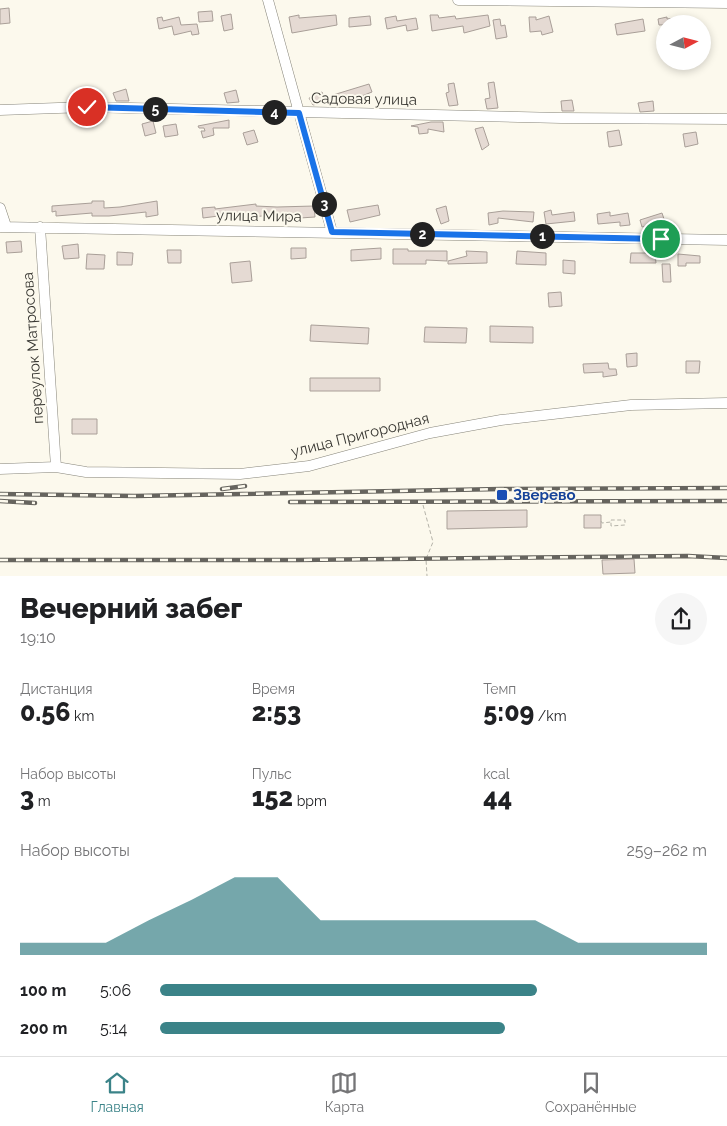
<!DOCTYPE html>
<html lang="ru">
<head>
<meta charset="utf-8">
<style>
  :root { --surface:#fff; --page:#f6f6f6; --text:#202124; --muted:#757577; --line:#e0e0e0; --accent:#3b8388 }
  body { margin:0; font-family:Raleway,sans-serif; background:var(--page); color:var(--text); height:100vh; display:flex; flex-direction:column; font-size:19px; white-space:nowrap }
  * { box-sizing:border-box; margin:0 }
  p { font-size:16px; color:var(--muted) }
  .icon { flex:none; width:28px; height:28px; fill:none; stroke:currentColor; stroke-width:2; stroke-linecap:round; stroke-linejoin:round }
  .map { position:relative; height:576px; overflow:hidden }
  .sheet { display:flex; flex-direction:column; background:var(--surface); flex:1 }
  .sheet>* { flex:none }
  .needle { width:32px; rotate:83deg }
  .buttons { position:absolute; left:656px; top:15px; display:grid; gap:10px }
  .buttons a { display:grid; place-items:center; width:55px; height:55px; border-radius:50%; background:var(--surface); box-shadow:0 2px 8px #0003; font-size:25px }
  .pin { position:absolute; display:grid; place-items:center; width:42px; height:42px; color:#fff; margin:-21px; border:2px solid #fff; border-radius:50%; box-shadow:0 1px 5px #0007 }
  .km { position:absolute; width:25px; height:25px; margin:-12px; border-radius:50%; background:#222; color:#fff; font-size:14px; line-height:25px; text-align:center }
  .round { display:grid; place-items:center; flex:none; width:52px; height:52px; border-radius:26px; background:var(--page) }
  .headline { display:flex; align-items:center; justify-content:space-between; height:85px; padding:0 20px }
  h1 { font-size:28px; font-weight:800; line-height:38px }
  .metrics { display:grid; grid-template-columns:repeat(3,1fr); gap:8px; height:85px; padding:5px 20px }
  .metrics div { display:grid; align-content:center }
  .metrics b { font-size:25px; font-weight:800 }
  .metrics small { font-size:14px; font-weight:400 }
  .metrics p { font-size:14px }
  .chart { height:140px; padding:10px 20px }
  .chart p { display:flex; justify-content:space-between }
  .chart svg { width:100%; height:90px; margin-top:5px; fill:var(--accent); opacity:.7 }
  ul { padding:0 20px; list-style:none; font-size:16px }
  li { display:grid; grid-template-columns:80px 60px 1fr; align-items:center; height:38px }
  li i { height:12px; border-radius:6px; background:var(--accent) }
  .tab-bar { display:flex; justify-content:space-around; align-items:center; height:70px; border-top:1px solid var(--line); background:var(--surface); font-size:14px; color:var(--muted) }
  .tab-bar a { display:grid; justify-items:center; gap:2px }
  .tab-bar .selected { color:var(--accent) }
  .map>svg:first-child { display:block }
</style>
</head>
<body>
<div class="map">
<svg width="727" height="576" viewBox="0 0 727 576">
  <rect width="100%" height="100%" fill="#fcf9ed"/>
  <path fill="#e5dad3" stroke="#a99f98" d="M9 8 10 23 0 24V9Z
    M212 11 213 21 199 22 198 12Z
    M231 14 233 29 224 31 221 16Z
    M299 15V18L336 15 337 25 292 33 289 17Z
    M430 15H438L439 18 455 16 456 19 488 15 490 26 464 33 463 26 432 31Z
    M370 16 371 25 349 27V18Z
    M396 16 397 21 416 18 418 29 407 31 406 25 387 29 385 18Z
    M549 16 553 32 542 35 541 31 530 32 529 17H536V20Z
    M162 17 163 21 179 17 181 25 197 24 199 34 192 35 191 31 174 35 172 26 159 29 157 18Z
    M667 17V19L683 17 684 24 659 25 658 19Z
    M500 19 501 26 505 25 507 37 496 39 493 20Z
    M643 19 645 31 617 35 615 24Z
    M494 82 498 108 487 109 485 99 490 98 488 83Z
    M454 83 458 105 449 106 446 93 449 92 448 84Z
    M369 84 372 92 336 106 333 95Z
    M126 89 129 101H116L113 93Z
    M236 90 239 102 227 103 224 93Z
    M322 92 326 102 313 105 309 98Z
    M572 100 574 111H562L561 101Z
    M653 101 654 111 640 112 638 103Z
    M229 120V128H213L214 135 203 138 201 131H205L204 128H199L198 126Z
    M153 121 156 133 145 136 142 124Z
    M431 122H443L444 132 428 129V133L419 134 418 127 411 126Z
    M176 124 178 135 165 137 163 126Z
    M483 127 489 145 482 150 475 129Z
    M254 130 258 142 247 145 243 133Z
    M619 130 622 145 609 147 607 132Z
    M696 132 698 144 685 147 683 134Z
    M92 201H104V208L120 207 157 201 158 215 146 217V212L109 216H92V213L56 216V211L52 212V206L92 203Z
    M256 204V206L277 207 314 206 315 217 285 219V217L262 216 227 219 226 215 203 218 202 208 215 207V209Z
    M378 205 380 215 350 222 347 210Z
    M446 206 449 221 441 224 436 209Z
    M551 210 552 215 574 212 575 221 546 224 544 212Z
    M503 211 534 212 533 222 498 218V223L489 225 488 213Z
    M610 212V216L628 213 630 225 620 226V222L598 224 597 214Z
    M662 213 665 222 642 227 640 220Z
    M21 241 22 252 7 253 6 242Z
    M78 244 79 258 64 259 62 246Z
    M291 248H306V258L291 259Z
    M381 248V259L351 261V250Z
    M393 249H408V251H447V261L426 260V264H393Z
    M167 250H181V263H168Z
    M466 251 487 252V263L448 264V261L467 256Z
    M517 251 546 253V265L516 264Z
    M117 252 133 253 132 265H117Z
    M631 253H655L656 263H630Z
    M87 254 105 255 104 269H86Z
    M678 254 700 256V263H686V266H678Z
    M563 260 575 261V274L563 273Z
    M250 261 252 281 232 283 230 263Z
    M662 264H670L671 282H663Z
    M561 292 562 306 549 307 548 293Z
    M311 325 369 328 368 344 310 341Z
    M490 326 533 327V343L490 342Z
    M425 327 467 328 466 343 424 342Z
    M637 353V366L627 367 626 354Z
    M686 361H700L699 373H686Z
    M608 363 609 369H616L617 375 603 377V372L584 373 583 364Z
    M310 378H380V391H310Z
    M72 419H97V434H72Z
    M527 510V527L447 529V511Z
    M584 515H601V528H584Z
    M634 559 635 573 603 574 602 560Z"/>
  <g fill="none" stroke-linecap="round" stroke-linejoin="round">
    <defs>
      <path id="minor" d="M268 0 332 232
        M458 0 727 3
        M0 110 87 107 561 118 727 119
        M0 208 6 226
        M0 227 727 240
        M40 227 56 467
        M0 469 56 467 86 472 240 474 309 466 430 433 501 420 631 405 727 403"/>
    </defs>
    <use href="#minor" stroke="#87857a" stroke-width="11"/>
    <path stroke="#b5b3a9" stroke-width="1" stroke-dasharray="4 2.5" stroke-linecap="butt" d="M423 505 433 542 426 559 427 576
      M601 521 602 523 611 522V520H625V525L611 526V522"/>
    <use href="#minor" stroke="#fff" stroke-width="10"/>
    <defs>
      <path id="rail" d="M222 489 245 486
        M0 494 135 496 501 489 727 488
        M0 501 35 503
        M290 502 727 501
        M0 560H296L688 556 727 558"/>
    </defs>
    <use href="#rail" stroke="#66645e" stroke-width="4.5"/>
    <use href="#rail" stroke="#fcf9ed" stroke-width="2.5" stroke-dasharray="8" stroke-linecap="butt"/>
  </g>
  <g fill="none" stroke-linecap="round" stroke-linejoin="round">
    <defs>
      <path id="route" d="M87 107 299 113 332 232 661 239"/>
    </defs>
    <use href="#route" stroke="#fff" stroke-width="10"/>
    <use href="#route" stroke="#1a73e8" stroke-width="6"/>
  </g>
  <rect fill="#1a4fb4" stroke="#fcf9ed" stroke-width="2" x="496" y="489" width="12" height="12" rx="2.5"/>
  <g text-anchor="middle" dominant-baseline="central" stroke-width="4" stroke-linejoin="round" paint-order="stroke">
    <g font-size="15" fill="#393833" stroke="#fcf9ed">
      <text transform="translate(364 99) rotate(1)">Садовая улица</text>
      <text transform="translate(259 216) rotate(1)">улица Мира</text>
      <text transform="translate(33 348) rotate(-94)">переулок Матросова</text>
      <text transform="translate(360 435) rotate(-14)">улица Пригородная</text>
    </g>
    <g font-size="15" font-weight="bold" fill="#164399" stroke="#fcf9ed" text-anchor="start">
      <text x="513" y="495">Зверево</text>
    </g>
  </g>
</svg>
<div class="buttons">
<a><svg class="needle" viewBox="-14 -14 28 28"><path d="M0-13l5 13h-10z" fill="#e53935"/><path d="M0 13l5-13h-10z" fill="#757577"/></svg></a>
</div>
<div class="pin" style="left:661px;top:239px;background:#1e9e55"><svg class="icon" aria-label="arrive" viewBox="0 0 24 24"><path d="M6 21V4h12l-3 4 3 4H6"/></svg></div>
<div class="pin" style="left:87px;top:107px;background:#d93025"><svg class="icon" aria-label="check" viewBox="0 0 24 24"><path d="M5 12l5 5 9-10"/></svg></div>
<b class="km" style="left:542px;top:236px">1</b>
<b class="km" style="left:422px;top:234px">2</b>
<b class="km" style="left:324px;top:204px">3</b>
<b class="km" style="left:274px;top:112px">4</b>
<b class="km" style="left:155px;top:109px">5</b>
</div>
<section class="sheet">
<div class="headline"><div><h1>Вечерний забег</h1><p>19:10</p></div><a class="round"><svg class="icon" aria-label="share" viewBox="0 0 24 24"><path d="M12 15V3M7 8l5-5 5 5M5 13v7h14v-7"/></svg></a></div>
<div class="metrics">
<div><p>Дистанция</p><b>0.56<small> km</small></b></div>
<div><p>Время</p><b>2:53</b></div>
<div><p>Темп</p><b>5:09<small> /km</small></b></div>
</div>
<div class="metrics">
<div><p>Набор высоты</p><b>3<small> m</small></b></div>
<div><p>Пульс</p><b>152<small> bpm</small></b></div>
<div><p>kcal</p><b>44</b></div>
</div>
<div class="chart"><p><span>Набор высоты</span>259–262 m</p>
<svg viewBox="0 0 160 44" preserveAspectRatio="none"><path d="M0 44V38L10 38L20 38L30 27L40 17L50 6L60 6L70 27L80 27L90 27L100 27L110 27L120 27L130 38L140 38L150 38L160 38V44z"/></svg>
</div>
<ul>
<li><b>100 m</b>5:06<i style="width:69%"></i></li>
<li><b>200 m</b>5:14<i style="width:63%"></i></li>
</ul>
</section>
<nav class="tab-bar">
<a class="selected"><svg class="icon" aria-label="home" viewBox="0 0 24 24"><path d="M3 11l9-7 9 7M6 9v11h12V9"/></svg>Главная</a>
<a><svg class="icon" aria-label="map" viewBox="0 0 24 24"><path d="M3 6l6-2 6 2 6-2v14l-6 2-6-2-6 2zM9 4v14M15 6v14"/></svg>Карта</a>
<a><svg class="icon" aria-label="saved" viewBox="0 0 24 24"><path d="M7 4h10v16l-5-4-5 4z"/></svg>Сохранённые</a>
</nav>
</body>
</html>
